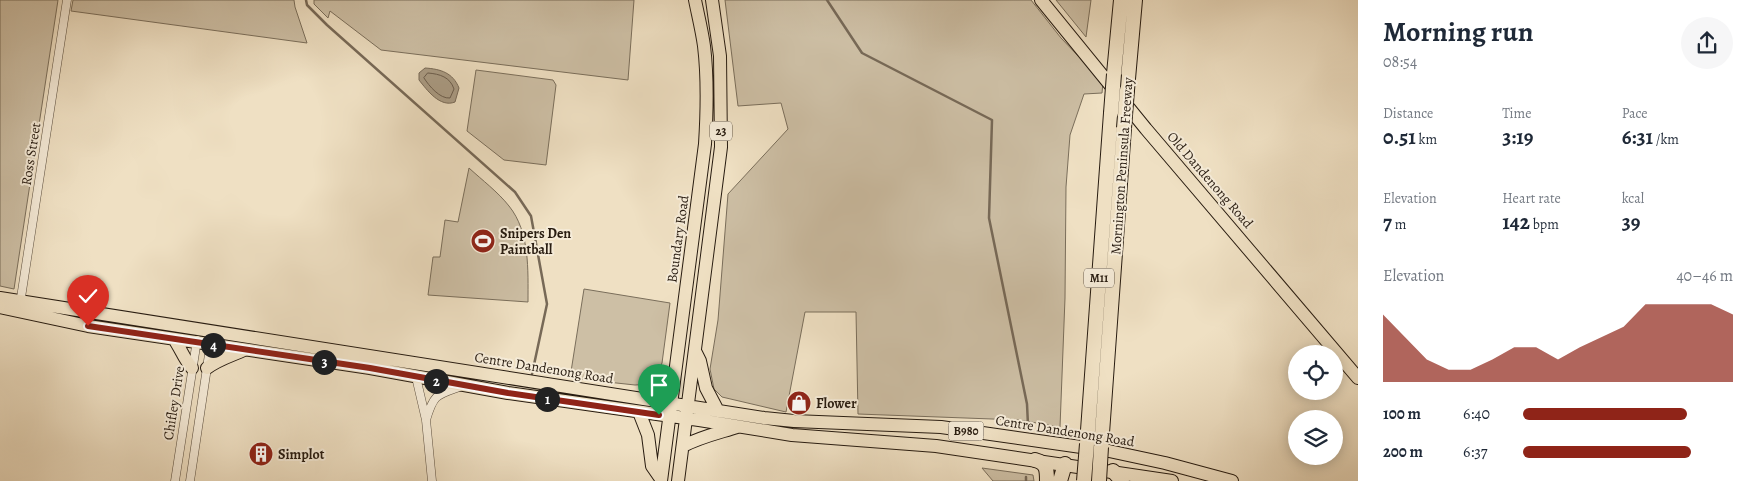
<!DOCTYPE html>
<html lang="en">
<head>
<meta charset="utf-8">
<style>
  :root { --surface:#fff; --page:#f6f6f7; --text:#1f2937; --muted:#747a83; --accent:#8f2418 }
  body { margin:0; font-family:Alegreya,serif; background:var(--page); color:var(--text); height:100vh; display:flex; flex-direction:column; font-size:19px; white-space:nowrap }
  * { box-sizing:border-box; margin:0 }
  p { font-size:16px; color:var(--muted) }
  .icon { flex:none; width:28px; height:28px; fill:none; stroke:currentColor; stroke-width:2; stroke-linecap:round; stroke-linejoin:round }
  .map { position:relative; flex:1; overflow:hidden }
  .drawer { display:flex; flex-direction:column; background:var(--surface); width:400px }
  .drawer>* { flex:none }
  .tools { position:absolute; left:1288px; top:345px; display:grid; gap:10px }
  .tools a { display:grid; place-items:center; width:55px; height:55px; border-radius:50%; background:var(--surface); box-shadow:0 2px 12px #0003; font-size:25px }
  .pin { position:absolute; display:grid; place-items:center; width:42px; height:42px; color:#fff; margin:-51px -21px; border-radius:50% 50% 50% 0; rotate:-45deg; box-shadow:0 0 5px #0007 }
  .pin .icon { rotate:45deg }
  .km { position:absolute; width:25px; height:25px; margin:-12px; border-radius:50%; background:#222; color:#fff; font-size:14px; line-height:25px; text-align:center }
  .round { display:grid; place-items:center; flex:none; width:52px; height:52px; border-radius:26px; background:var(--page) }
  .summary { display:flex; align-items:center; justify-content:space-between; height:85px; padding:0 25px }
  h1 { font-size:28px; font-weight:700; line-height:38px }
  .figures { display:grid; grid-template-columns:repeat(3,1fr); gap:8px; height:85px; padding:5px 25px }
  .figures div { display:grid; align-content:center }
  .figures b { font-size:21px; font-weight:700 }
  .figures small { font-size:14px; font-weight:400 }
  .figures p { font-size:14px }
  .chart { height:140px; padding:10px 25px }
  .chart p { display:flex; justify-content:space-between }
  .chart svg { width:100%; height:90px; margin-top:5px; fill:var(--accent); opacity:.7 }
  ul { padding:0 25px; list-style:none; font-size:16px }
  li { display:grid; grid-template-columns:80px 60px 1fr; align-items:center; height:38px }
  li i { height:12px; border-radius:6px; background:var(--accent) }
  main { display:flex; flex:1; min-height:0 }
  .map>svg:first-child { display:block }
</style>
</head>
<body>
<main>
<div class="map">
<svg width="1358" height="481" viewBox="0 0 1358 481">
  <rect width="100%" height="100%" fill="#efe0c3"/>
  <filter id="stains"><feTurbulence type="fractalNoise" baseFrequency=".004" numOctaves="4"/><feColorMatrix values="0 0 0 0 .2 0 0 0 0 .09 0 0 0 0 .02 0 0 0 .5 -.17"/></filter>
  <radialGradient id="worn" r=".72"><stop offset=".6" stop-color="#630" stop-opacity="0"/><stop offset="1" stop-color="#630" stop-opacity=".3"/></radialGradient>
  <path fill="#cdbfa5" stroke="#7a6e5b" d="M0 0H58L14 289 0 286Z
    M73 0H294L295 7 307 43 71 11Z
    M314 0H634L628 80 381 50 330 11 328 18 314 4Z
    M725 0H1031L1061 38 1103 82 1102 93 1084 94 1070 135 1066 187 1065 298 1060 427 1019 420 858 414 856 312H805L786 412 722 397 714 389 710 369 718 320 728 194 788 129 781 103 738 106Z
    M1056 0H1091L1086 37Z
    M476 70 553 80 556 85 546 165 504 160 467 131Z
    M469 168C482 180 498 192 509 206 530 232 528 270 528 302L428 295 433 257H440L445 220 458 222Z
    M584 289 670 303 662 363 653 384 635 385 570 378Z
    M982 468 1033 475 1034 481H993Z"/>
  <path fill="#ab9d86" stroke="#776957" d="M425 68C441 69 453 73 459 88L455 102C440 108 427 90 419 80V73Z"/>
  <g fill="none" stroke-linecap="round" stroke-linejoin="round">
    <path stroke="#6a5c4c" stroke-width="1" d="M428 73C440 74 450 77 454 89L450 98C440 99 429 86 424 78Z"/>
    <path stroke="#776957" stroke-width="2.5" d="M306 0 307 5 327 25 515 192 531 216 547 304 532 374
      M827 0 862 53 992 120 989 218 1027 404 1028 425
      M1026 477V481"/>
    <defs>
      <path id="minor" d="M20 304 67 0
        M416 377 426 420 432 481
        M426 420C434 393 437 395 462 386
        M175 481 197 340
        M190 481 211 341"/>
      <path id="primary" d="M1041 0 1146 129 1358 378
        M0 298 764 418 794 421 941 427 1109 451 1165 463 1232 481
        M0 307 88 326 370 368 508 393 699 420 792 435 936 446 1172 481
        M174 339C181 349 184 359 192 368
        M696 353 700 361 706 388 718 411
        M207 368C219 359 231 356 244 350
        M639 412 648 435 652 466 661 479
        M683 446C700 437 718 433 737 427
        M661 481 705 144C707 112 708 79 704 46 702 31 698 15 695 0
        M678 481 721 147 720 56 712 0"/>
      <path id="motorway" d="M1114 74 1121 0
        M1127 90 1135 0
        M1087 444 1111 113
        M1101 447 1124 128
        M1035 460C1047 463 1047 470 1047 481
        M1113 471 1122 481
        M1060 481 1065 464"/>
    </defs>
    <use href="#minor" stroke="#5a4d3e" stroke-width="9"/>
    <use href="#primary" stroke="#281c11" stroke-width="14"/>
    <use href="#motorway" stroke="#281c11" stroke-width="16"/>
    <use href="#minor" stroke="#f5ebd8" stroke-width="8"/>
    <use href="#primary" stroke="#efe0c3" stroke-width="12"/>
    <use href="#motorway" stroke="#efe0c3" stroke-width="14"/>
    <defs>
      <path id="motorway-bridge" d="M1111 113 1114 74
        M1124 128 1127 90
        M1084 481 1087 444
        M1099 481 1101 447"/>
    </defs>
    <use href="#motorway-bridge" stroke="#281c11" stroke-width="16" stroke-linecap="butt"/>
    <use href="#motorway-bridge" stroke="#efe0c3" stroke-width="14"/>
  </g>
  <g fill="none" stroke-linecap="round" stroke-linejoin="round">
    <defs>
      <path id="route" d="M88 326 370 368 508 393 659 415"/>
    </defs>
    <use href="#route" stroke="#fff" stroke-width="10"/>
    <use href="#route" stroke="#8f2418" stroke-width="6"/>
  </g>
  <defs>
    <symbol id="stadium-disc" viewBox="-11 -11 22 22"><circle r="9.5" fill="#8f2418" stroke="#f5ebd8"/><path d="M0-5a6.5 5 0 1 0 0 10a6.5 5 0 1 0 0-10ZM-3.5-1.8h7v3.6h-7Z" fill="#fff"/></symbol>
    <symbol id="shop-disc" viewBox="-11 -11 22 22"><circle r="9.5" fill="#8f2418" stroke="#f5ebd8"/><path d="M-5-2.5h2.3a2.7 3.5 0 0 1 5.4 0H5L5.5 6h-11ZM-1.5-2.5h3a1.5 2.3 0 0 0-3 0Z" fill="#fff"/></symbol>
    <symbol id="building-disc" viewBox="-11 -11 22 22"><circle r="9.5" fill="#8f2418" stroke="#f5ebd8"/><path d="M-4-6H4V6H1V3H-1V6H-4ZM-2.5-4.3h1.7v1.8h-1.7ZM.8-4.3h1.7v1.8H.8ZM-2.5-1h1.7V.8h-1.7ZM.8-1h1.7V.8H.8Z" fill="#fff"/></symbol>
  </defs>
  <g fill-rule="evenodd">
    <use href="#stadium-disc" x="469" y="227" width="28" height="28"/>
    <use href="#shop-disc" x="785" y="389" width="28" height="28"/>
    <use href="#building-disc" x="247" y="440" width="28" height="28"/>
  </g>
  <g text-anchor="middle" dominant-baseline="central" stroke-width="4" stroke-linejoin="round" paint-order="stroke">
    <g fill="#f5ebd8" stroke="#665a4d" stroke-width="1">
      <rect x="710" y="121.5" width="22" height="19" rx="4"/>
      <rect x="1084" y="268.5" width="30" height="19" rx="4"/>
      <rect x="948.5" y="421.5" width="35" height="19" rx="4"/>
    </g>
    <g font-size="12" font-weight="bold" fill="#281c11">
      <text x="721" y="131">23</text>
      <text x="1099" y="278">M11</text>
      <text x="966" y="431">B980</text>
    </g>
    <g font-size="14" fill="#281c11" stroke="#f5ebd8">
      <text transform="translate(31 154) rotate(-81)">Ross Street</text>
      <text transform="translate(1122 166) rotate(-86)">Mornington Peninsula Freeway</text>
      <text transform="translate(1210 180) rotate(49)">Old Dandenong Road</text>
      <text transform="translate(678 239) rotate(-82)">Boundary Road</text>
      <text transform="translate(544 368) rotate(9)">Centre Dandenong Road</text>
      <text transform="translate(174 403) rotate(-81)">Chifley Drive</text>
      <text transform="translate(1065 431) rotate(9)">Centre Dandenong Road</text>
    </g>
    <g font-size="14" font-weight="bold" fill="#281c11" stroke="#f5ebd8" text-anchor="start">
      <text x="500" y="233">Snipers Den<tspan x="500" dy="16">Paintball</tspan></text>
      <text x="816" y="403">Flower</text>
      <text x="278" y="454">Simplot</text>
    </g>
  </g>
  <rect width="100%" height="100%" filter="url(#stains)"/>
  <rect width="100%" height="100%" fill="url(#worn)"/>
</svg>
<div class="tools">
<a><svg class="icon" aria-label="locate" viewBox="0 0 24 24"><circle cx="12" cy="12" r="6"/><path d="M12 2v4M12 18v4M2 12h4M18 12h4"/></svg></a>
<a><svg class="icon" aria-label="layers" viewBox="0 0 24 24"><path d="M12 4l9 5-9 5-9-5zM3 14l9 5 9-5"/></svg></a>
</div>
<div class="pin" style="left:659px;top:415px;background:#1e9e55"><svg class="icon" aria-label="arrive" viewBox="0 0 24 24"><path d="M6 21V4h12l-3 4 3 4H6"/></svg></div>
<div class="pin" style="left:88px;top:326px;background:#d93025"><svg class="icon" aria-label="check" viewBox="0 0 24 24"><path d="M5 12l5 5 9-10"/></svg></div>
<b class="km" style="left:547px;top:399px">1</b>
<b class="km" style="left:436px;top:381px">2</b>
<b class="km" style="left:324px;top:362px">3</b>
<b class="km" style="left:213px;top:345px">4</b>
</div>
<section class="drawer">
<div class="summary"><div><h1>Morning run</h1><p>08:54</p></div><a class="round"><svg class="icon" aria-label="share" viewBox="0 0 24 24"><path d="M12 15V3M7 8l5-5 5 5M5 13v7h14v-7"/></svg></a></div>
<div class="figures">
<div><p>Distance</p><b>0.51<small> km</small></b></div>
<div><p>Time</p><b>3:19</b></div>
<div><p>Pace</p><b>6:31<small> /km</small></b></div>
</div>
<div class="figures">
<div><p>Elevation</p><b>7<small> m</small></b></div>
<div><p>Heart rate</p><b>142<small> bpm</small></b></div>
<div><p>kcal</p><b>39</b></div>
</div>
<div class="chart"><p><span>Elevation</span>40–46 m</p>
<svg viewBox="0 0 160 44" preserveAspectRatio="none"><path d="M0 44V11L10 22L20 33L30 38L40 38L50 33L60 27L70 27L80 33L90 27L100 22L110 17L120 6L130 6L140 6L150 6L160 11V44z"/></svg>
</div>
<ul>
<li><b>100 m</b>6:40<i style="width:78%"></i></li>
<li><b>200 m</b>6:37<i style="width:80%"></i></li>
</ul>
</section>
</main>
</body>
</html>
